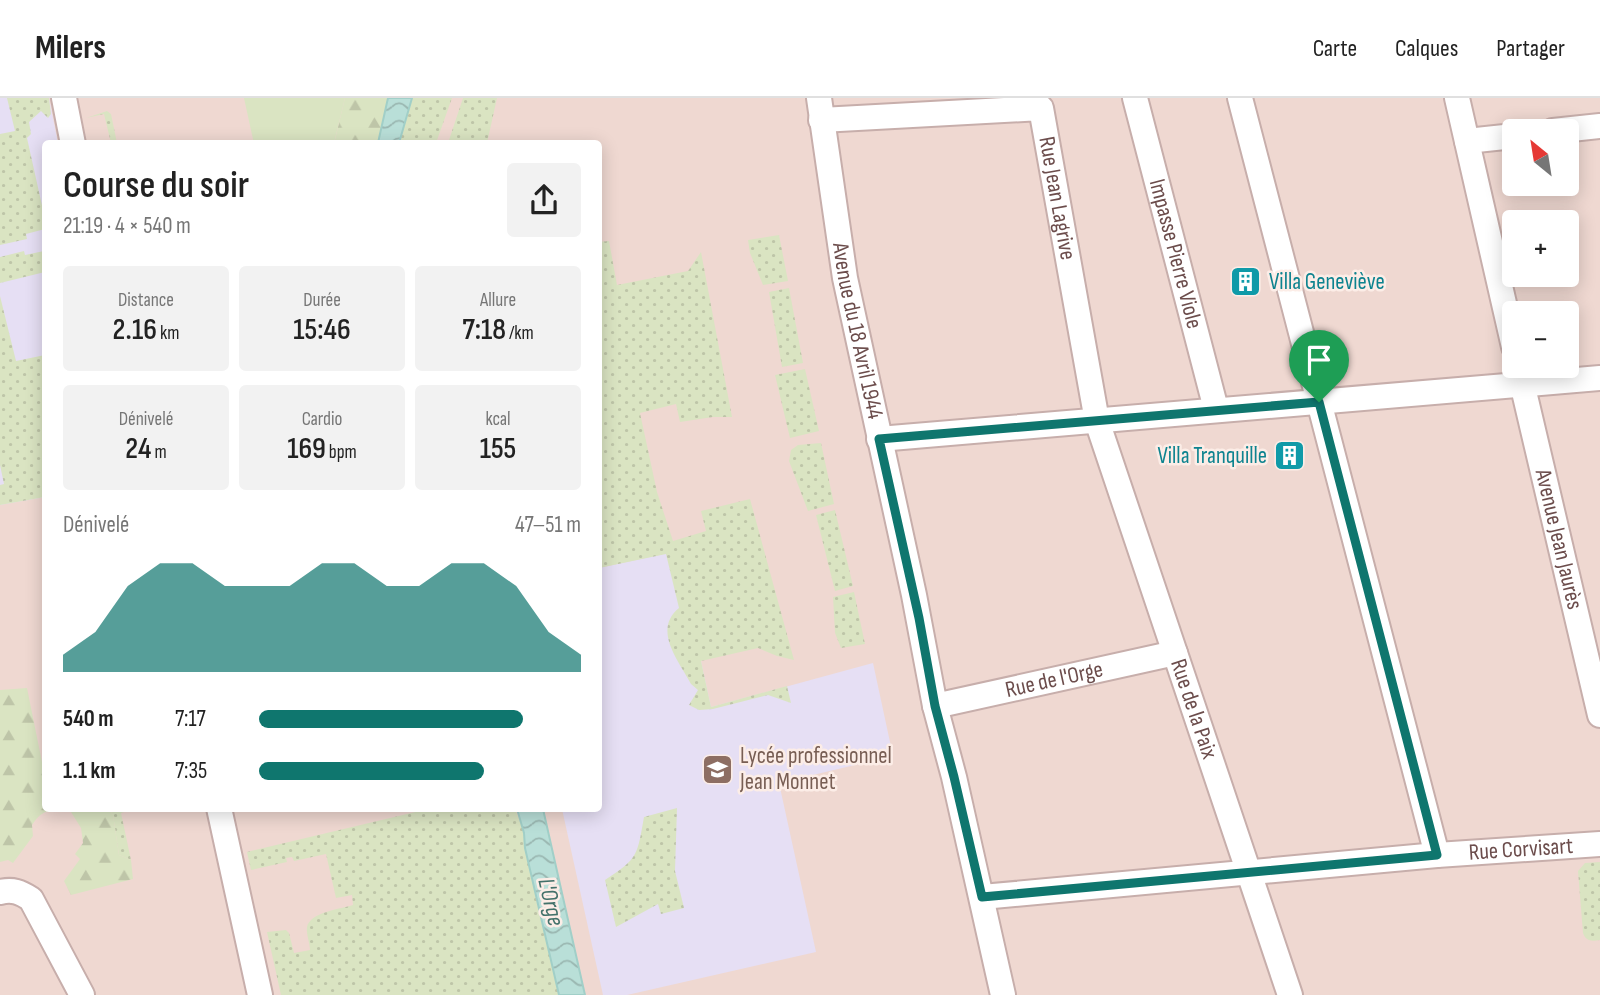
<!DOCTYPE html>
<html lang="fr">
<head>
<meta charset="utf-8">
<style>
  :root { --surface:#fff; --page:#f2f2f2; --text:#222; --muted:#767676; --line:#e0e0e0; --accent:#0f766e }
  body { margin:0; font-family:"Sofia Sans Condensed",sans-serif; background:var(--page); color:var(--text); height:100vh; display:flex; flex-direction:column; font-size:26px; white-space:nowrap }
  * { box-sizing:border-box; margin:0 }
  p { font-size:23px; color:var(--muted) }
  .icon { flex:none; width:38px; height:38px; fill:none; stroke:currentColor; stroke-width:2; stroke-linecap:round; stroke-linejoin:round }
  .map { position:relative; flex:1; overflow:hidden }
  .sheet { position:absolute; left:42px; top:42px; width:560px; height:672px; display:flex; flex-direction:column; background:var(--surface); border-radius:7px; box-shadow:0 4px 18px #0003 }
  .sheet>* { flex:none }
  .needle { width:46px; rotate:330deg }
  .controls { position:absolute; left:1502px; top:21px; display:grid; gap:14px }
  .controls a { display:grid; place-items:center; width:77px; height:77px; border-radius:7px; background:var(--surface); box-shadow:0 4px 18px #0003; font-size:35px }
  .pin { position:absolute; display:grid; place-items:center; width:60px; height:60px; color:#fff; margin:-72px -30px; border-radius:50% 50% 50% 0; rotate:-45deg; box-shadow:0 0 7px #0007 }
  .pin .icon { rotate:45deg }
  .round { display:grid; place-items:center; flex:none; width:74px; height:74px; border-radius:7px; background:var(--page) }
  .overview { display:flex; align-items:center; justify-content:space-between; height:119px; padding:0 21px }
  h1 { font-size:38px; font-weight:600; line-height:52px }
  .figures { display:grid; grid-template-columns:repeat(3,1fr); gap:10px; height:119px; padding:7px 21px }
  .figures div { display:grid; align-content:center; border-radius:7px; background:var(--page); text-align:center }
  .figures b { font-size:30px; font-weight:600 }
  .figures small { font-size:19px; font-weight:400 }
  .figures p { font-size:19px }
  .chart { height:196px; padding:14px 21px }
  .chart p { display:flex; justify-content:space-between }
  .chart svg { width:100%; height:126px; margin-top:7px; fill:var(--accent); opacity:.7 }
  ul { padding:0 21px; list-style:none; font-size:23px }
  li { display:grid; grid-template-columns:112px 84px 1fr; align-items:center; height:52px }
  li i { height:18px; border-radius:9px; background:var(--accent) }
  header { display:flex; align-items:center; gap:42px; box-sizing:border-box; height:98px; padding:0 35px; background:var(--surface); border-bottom:2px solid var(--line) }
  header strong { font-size:33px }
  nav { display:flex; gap:38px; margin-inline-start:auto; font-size:24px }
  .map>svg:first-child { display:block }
</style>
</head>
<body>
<header>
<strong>Milers</strong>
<nav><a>Carte</a><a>Calques</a><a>Partager</a></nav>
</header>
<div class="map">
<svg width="1600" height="897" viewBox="0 0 1600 897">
  <defs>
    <pattern id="grass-dots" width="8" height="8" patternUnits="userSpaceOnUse" patternTransform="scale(1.75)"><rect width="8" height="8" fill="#dae4c2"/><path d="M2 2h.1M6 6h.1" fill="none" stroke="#bec5a8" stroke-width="1.8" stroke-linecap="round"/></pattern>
    <pattern id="forest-firs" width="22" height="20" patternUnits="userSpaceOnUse" patternTransform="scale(1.75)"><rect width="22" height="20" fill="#dae4c2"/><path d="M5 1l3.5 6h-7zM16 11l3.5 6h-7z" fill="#bec5a8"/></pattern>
    <pattern id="water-waves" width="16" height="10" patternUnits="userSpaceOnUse" patternTransform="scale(1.75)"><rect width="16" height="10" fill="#b9dfd8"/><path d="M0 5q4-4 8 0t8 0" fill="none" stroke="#9ab7b1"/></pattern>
  </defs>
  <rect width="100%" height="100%" fill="#f9e8e2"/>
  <path fill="#efd8d1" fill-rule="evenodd" d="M0 0H1600V897H0ZM1514 33H1566V86H1514ZM46 46H598V710H46ZM1514 124H1566V177H1514ZM1514 215H1566V268H1514Z"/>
  <path fill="#e6dff4" d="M0 0H49L58 45 46 46 45 399 0 407Z
    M677 453 711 609 873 565 893 658 779 685 816 854 627 897H603L562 711 598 710 599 470Z"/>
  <path fill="url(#grass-dots)" d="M7 0H49L51 16 48 20 41 13 29 24 31 36 27 40 45 121V131L26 136 27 141 0 147V36L15 33Z
    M412 0H452L436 45 399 46Z
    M463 0H497L487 45H448Z
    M107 13 111 16 117 45H111L104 16 86 20Z
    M779 137 788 183 763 187 750 155 748 142Z
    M609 143 617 187 688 173 701 154 732 319H713L680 324 676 306 640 315 657 394 673 443 706 433 701 413 750 401 794 562 777 558 758 550 701 563 711 609 787 588 791 605 768 597 713 611 699 612 689 607 698 592 691 586C679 563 652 532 679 510L666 456 599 470 598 144Z
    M24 153 25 157 44 153 45 174 0 185V159Z
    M789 190 803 265 782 269 769 194Z
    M0 198 16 263 45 257V399L0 407V387L4 386 0 367Z
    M805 271 819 333 790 340 775 277Z
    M821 345 834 406 808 413 789 363 791 352 798 347Z
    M835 412 853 488 835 493 816 417Z
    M854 494 865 546 841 550 835 535 833 499Z
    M677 710 675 773 684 810 661 816 658 806 616 829 605 782C639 760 637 757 644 719Z
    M109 711H133L121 715 131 762 119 757 113 717Z
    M428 711H515L524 734 525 750 559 897H281L267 834 286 832 289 835 294 855 310 852C310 845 306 836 307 829 310 814 341 811 353 807L352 797 336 800 326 756 294 763 292 759 286 760 287 764 251 772 247 754Z
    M1600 764V842C1592 843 1586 844 1583 835L1578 773 1585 765Z"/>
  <path fill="url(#forest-firs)" d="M345 0H388L378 45 334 46Z
    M27 590 43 669H45L46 710 109 711 113 717 119 757 131 762 133 781 71 797 64 783 80 761 75 756 83 745 81 730 71 714C51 712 44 709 32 727L33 738 13 765 8 762 0 764V592Z"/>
  <path fill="#dae4c2" d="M244 0H345L334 45 254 46Z"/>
  <path fill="url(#water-waves)" stroke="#a1cfc8" stroke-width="2" d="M388 0H412L399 45H378Z
    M517 711H543L585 897H559L525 750 524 735Z"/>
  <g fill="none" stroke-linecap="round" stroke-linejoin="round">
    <defs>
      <g id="minor">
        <path d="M64 0 73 46"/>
        <path id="s1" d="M819 0 845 180 914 497 935 608 954 679 1003 897"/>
        <path id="s2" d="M1135 0 1216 311"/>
        <path d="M1240 0 1437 757"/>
        <path d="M1457 0 1514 249"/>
        <path id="s3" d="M821 22 1041 10 1097 323 1290 897"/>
        <path d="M1553 33 1600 28"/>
        <path d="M1467 43 1514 38"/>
        <path id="s4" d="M1518 268 1600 617"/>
        <path d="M879 341 1600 280"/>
        <path id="s5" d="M935 608 1175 555"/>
        <path d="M219 710 260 897"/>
        <path d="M0 794C13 791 20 794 31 801L82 897"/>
        <path id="s6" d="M982 799 1437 757 1600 746"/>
      </g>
    </defs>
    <use href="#minor" stroke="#c7aeab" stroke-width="28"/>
    <use href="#minor" stroke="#fff" stroke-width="24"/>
  </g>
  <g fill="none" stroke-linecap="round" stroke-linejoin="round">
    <defs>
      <path id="route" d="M1319 304 1437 757 982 799 954 679 935 608 919 520 879 341Z"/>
    </defs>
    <use href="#route" stroke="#fff" stroke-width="14"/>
    <use href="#route" stroke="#0f766e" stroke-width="9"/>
  </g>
  <defs>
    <symbol id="building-square" viewBox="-11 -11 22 22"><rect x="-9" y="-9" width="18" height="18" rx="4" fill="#0f9aa8" stroke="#fcede7"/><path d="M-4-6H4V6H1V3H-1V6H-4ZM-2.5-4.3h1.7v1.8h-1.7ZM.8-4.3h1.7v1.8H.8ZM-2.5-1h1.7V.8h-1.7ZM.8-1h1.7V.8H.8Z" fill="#fff"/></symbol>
    <symbol id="school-square" viewBox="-11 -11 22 22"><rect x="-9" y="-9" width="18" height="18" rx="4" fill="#8d6e63" stroke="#fcede7"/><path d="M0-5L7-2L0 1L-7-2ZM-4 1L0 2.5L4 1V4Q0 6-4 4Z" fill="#fff"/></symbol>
  </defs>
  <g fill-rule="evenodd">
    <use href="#building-square" x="1228" y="166" width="35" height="35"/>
    <use href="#building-square" x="1272" y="340" width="35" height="35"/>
    <use href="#school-square" x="700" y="654" width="35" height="35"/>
  </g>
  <g text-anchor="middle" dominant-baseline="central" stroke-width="5" stroke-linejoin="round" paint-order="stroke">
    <g font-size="23" fill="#6c4d4c" stroke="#fcede7">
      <text stroke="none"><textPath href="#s3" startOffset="312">Rue Jean Lagrive</textPath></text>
      <text stroke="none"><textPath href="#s2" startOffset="161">Impasse Pierre Viole</textPath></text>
      <text stroke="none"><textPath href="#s1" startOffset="236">Avenue du 18 Avril 1944</textPath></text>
      <text stroke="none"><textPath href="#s4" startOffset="178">Avenue Jean Jaurès</textPath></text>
      <text stroke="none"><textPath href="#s5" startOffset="122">Rue de l'Orge</textPath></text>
      <text stroke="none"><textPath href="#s3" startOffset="842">Rue de la Paix</textPath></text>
      <text stroke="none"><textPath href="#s6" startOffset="541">Rue Corvisart</textPath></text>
    </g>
    <g font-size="23" fill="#0d838f" stroke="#fcede7" text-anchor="start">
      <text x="1269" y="184">Villa Geneviève</text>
      <text x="1267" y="358" text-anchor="end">Villa Tranquille</text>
    </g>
    <g font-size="23" fill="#785e54" stroke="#fcede7" text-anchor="start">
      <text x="740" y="658">Lycée professionnel<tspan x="740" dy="26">Jean Monnet</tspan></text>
    </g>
    <g font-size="24" font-style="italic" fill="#42716a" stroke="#fcede7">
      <text transform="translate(551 804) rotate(77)">L'Orge</text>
    </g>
  </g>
</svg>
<div class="controls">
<a><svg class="needle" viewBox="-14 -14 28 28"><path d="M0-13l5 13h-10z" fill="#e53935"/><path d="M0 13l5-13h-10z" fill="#767676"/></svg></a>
<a>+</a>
<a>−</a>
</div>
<div class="pin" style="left:1319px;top:304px;background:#1e9e55"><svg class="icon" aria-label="arrive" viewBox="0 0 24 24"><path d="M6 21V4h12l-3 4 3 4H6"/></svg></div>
<section class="sheet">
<div class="overview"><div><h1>Course du soir</h1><p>21:19 · 4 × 540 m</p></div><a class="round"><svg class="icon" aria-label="share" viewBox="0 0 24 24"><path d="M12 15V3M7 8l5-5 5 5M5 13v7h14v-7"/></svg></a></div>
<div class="figures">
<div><p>Distance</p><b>2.16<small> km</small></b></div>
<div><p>Durée</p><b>15:46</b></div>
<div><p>Allure</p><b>7:18<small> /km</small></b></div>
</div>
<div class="figures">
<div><p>Dénivelé</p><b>24<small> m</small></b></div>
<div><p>Cardio</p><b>169<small> bpm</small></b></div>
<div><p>kcal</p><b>155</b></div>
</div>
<div class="chart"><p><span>Dénivelé</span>47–51 m</p>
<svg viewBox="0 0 160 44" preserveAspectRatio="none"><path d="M0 44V38L10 30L20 14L30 6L40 6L50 14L60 14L70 14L80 6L90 6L100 14L110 14L120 6L130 6L140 14L150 30L160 38V44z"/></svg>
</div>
<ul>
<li><b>540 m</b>7:17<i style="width:82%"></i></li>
<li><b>1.1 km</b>7:35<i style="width:70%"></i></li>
</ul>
</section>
</div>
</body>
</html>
